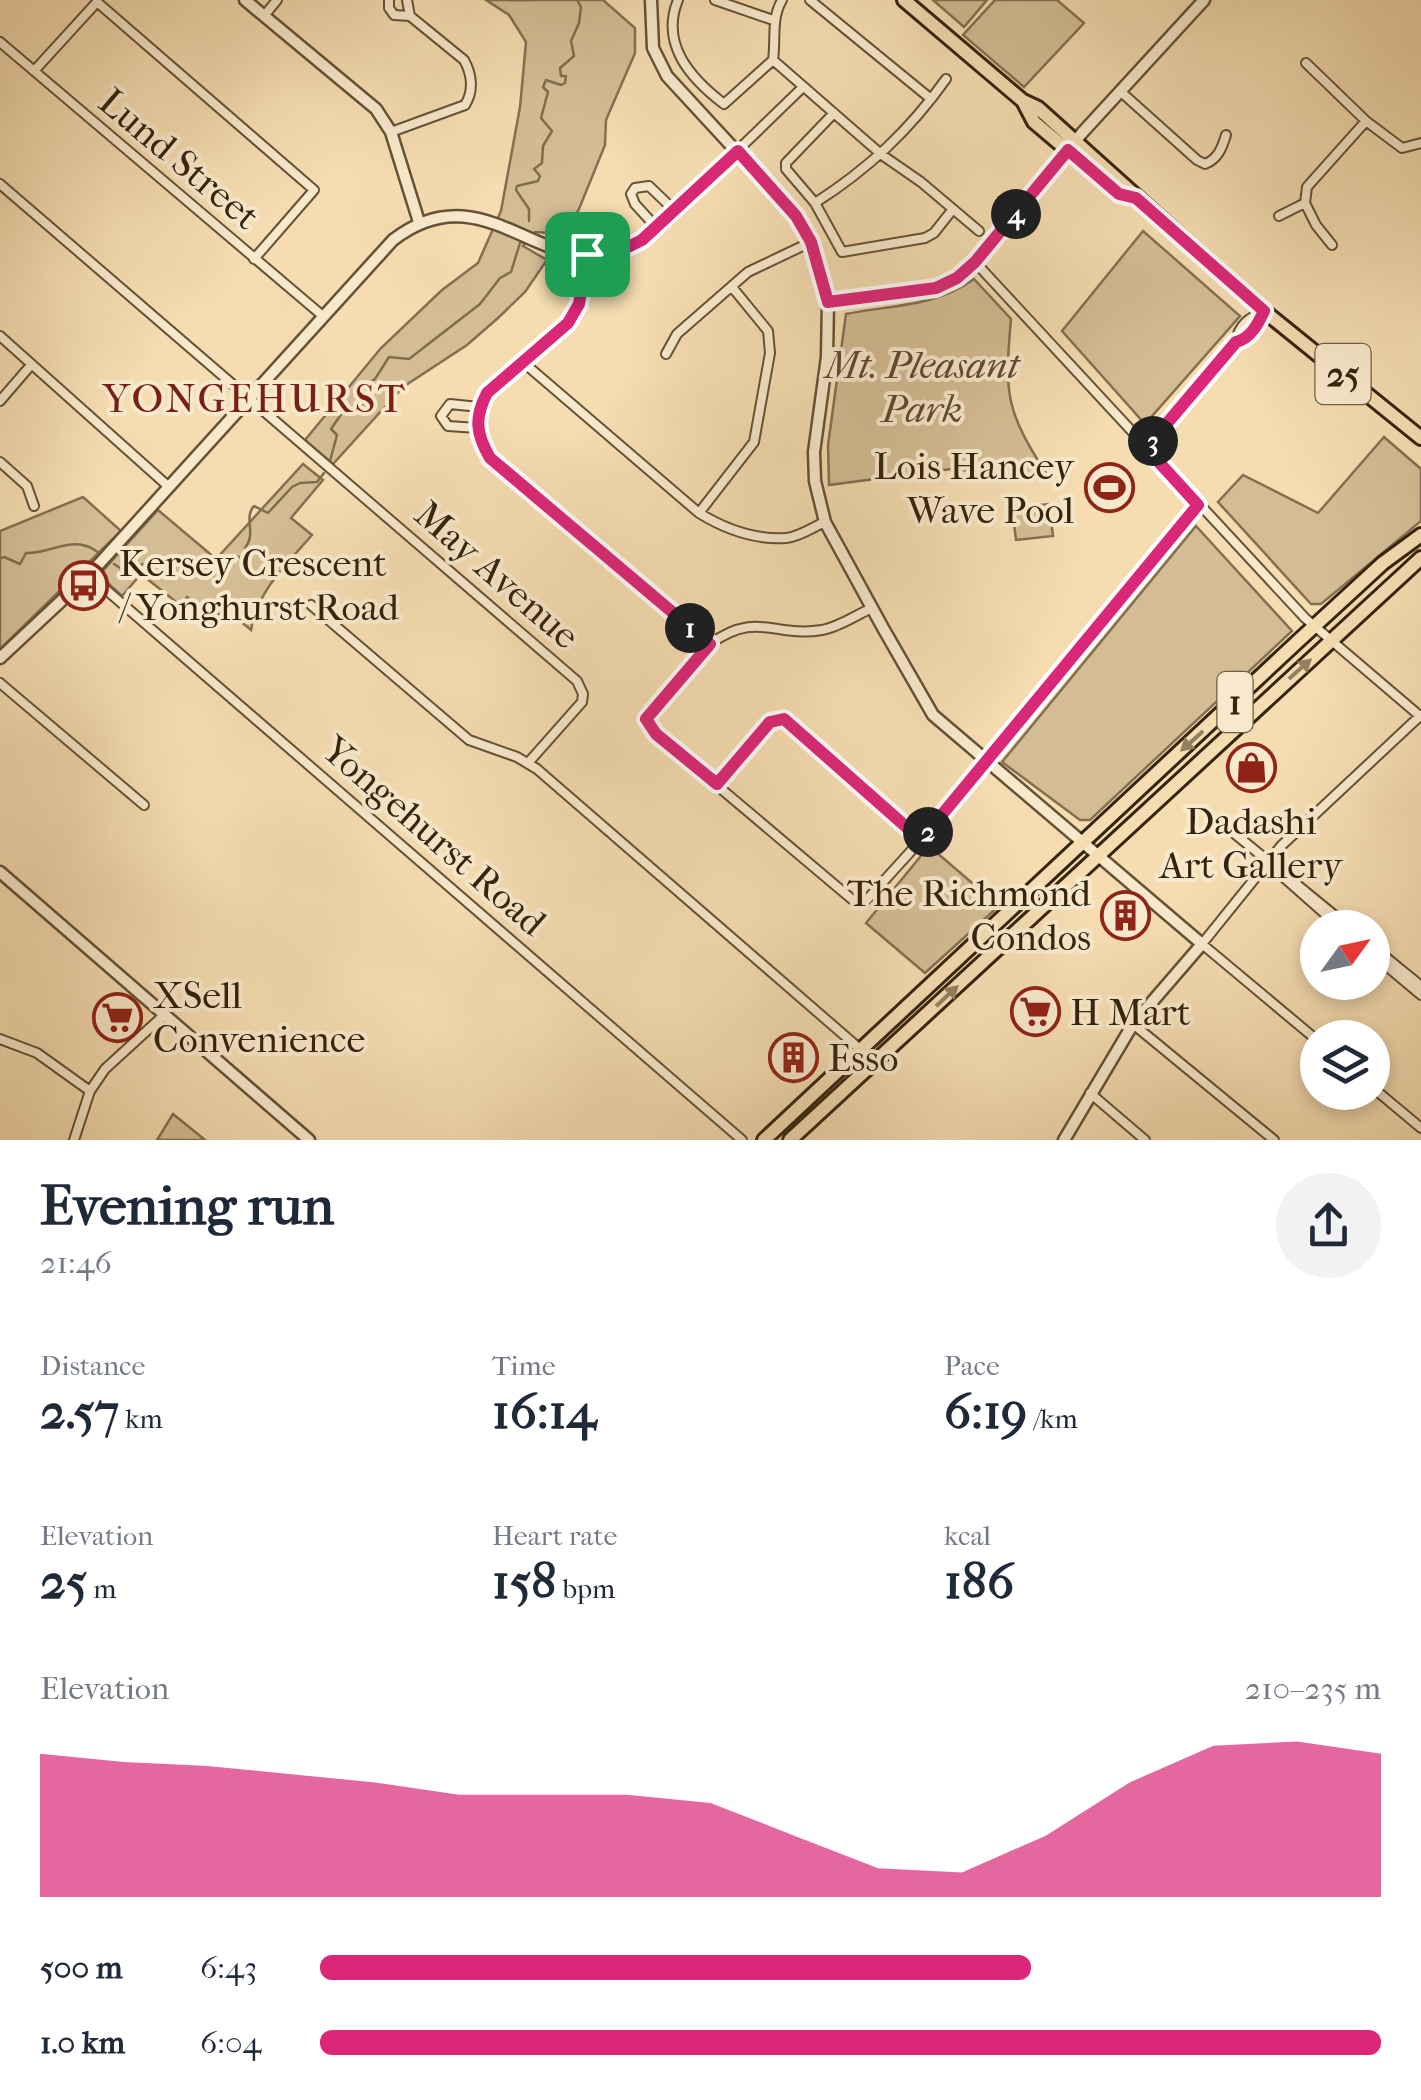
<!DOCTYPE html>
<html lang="en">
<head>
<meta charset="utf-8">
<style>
  :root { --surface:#fff; --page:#f2f2f3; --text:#1f2937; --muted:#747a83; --accent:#db2777 }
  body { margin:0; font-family:"IM FELL French Canon",serif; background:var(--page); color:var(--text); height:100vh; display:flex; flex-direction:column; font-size:38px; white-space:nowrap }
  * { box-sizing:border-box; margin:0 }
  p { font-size:32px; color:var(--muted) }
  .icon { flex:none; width:55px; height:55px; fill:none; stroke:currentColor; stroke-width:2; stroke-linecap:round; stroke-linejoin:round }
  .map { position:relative; height:1140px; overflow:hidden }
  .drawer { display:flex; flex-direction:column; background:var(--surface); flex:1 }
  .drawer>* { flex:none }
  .needle { width:65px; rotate:57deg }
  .fabs { position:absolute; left:1300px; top:910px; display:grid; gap:20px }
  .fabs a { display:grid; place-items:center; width:90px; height:90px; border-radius:50%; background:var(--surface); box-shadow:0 5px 15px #0003; font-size:50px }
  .pin { position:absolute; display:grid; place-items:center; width:85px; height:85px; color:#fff; margin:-42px; border-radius:20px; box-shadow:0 5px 15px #0006 }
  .km { position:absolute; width:50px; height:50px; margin:-25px; border-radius:50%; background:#222; color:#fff; font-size:28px; line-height:50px; text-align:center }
  .round { display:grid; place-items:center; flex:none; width:105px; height:105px; border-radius:52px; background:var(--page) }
  .headline { display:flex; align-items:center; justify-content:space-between; height:170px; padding:0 40px }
  h1 { font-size:55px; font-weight:700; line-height:75px }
  .metrics { display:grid; grid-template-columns:repeat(3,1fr); gap:15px; height:170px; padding:10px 40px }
  .metrics div { display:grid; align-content:center }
  .metrics b { font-size:50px; font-weight:700 }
  .metrics small { font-size:28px; font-weight:400 }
  .metrics p { font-size:28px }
  .chart { height:280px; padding:20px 40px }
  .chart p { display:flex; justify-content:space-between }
  .chart svg { width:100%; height:180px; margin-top:10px; fill:var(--accent); opacity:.7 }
  ul { padding:0 40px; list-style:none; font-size:32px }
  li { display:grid; grid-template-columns:160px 120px 1fr; align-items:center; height:75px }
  li i { height:25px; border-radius:12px; background:var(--accent) }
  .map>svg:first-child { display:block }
</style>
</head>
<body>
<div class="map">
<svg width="1421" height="1140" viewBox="0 0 1421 1140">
  <rect width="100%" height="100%" fill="#f5ddb1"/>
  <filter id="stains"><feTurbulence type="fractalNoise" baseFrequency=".002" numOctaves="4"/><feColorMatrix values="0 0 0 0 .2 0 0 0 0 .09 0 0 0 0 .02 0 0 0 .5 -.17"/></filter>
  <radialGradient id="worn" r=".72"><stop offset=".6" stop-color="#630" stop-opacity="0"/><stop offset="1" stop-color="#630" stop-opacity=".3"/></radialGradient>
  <path fill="#d4bd95" stroke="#847051" stroke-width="2.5" d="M486 0H603L635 28V53L606 120 605 145 579 209 564 234 535 232 523 246 547 260 525 292 498 318 467 345 403 387 333 464 305 440 381 348 442 290 478 263 501 211 520 107 526 42 509 15Z
    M933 0H987L964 27Z
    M995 0H1057L1084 23 1024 87 963 35Z
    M1143 231 1240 316 1145 424 1062 331Z
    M974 279 1011 319C1004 397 1006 411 1049 478L951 469 829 485 828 445 846 314C890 305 936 307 974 279Z
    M1384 437 1421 469V521L1321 604H1311L1218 502 1243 475 1318 513Z
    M303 464 323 480 291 518 312 535C287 564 257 591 251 630L234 616 208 613 187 597 180 605 141 574 122 596 99 575 158 510 216 559Z
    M83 497 121 531 0 649V531Z
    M1049 504 1053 536 1016 540 1012 508Z
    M1196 526 1292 631 1090 820H1080L1002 762Z
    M929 846 999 906 925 973 866 923Z
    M173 1114 205 1140H157Z"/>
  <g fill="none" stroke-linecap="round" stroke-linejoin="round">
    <path stroke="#806d4e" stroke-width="2.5" d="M508 0H534
      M529 221V209L516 190 517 186 538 181 540 176 534 169 542 163 543 146 552 131 541 118 548 92 543 87 546 80 561 85 565 83 566 76H561L560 68 574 56 571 41 579 23 581 7 577 0
      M330 461 337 435 331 429 342 413 360 411 364 400 357 391 375 379 389 357 409 359 480 304 500 278 511 272 520 243
      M0 559 4 557 20 564 26 553C52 554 74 533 99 553
      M114 564 123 570C144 565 167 552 190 563 202 569 206 577 220 578L227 560 237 556 243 559 249 554 245 548C257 533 243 518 254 506L268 513 292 487 300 483 317 482 324 473"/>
    <defs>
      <path id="minor" d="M389 0V8L394 15 410 16 464 60C472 74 474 91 465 105L391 132
        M407 0 410 16
        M678 0C660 44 690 78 724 104L773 60C776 39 771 19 782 0
        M715 0 773 20
        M810 0 931 99
        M264 16 277 0
        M0 42 324 317
        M773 60 882 155 921 182 979 231
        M1306 63 1366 121 1402 148 1421 143
        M34 71 97 2 314 190 254 259
        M1120 91 1197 160 1205 164C1218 159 1222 148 1226 135
        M834 113 786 163V169L815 203 842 252 925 238 934 233 953 209
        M737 151 803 87
        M0 184 577 681 583 694 582 702 528 763
        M815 203C868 169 909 131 946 79
        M1305 203 1316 225 1332 245
        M1279 216 1305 203 1307 187 1366 121
        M656 227 635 204 631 194 635 188 649 186 674 210
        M587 254 579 303 567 323 487 393C474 418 476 434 490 458L710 644C757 610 774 638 822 630 839 627 856 615 872 608
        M975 262 1305 618 1421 717
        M0 336 169 487
        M1236 342 1244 339 1264 311
        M666 354 677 334 748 272 811 242
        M524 363 699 513C725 529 755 540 786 538 799 537 813 527 825 522
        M0 401 31 365
        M477 428 448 426 441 416 450 404 479 407
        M1146 448 1236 342C1238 325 1250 317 1264 311
        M0 462 27 486 34 506
        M699 513 754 442 770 353 768 331 732 287
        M89 575 742 1140
        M311 605 469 740 517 757 537 769 875 1062
        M710 644 653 708 647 722 656 734 854 901 863 904 921 840 1198 505
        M0 683 144 805
        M717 784 770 722 784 719 921 840
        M1224 825 1350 928
        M1271 866 1341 928
        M1372 946 1421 986
        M1372 954 1421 995
        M1133 1024 1274 1140
        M0 1039 37 1053 90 1091
        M1318 1041 1202 944 1281 846 1421 715
        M1372 1087 1421 1128
        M1090 1093 1145 1140
        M74 1140 90 1091 105 1069 164 1015"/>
      <path id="tertiary" d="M245 0 376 109 391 132 419 222
        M651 0 653 48 667 76 796 216 811 242 828 301 827 357 814 452 815 481 825 522 883 628 933 715 1202 944 1133 1024 1064 1140
        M828 301 936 288 957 278 975 262 1082 133 1204 0
        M0 658 89 575 393 240C483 170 540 279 620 252 655 240 708 178 737 151
        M0 872 309 1140"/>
      <path id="primary" d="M904 0 1023 101 1038 108 1264 311 1421 438
        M1023 101 1034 122 1119 194 1136 197
        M764 1140 1296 643 1383 563 1421 535
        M790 1140 1421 558"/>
    </defs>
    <use href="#minor" stroke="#645236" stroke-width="12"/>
    <use href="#tertiary" stroke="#645236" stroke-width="15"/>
    <use href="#primary" stroke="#34230d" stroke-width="18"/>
    <use href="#minor" stroke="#f8e9cc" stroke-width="8"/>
    <use href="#tertiary" stroke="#f8e9cc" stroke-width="10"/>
    <use href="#primary" stroke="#f5ddb1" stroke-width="12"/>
  </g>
  <defs><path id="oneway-solid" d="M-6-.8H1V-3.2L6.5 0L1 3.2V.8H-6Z" transform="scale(2.5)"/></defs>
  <g fill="#94805f">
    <use href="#oneway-solid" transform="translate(1300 669) rotate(-42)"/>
    <use href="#oneway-solid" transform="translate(1192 741) rotate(138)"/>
    <use href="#oneway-solid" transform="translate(947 996) rotate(-43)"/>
  </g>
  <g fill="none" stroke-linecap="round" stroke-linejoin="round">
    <defs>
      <path id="route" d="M1068 150 1119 194 1136 198 1264 311C1258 324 1251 338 1236 342L1146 448 1198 505 921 840 784 719 770 722 717 784 656 734 646 719 710 644 490 458C476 434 474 418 487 393L568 323 579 304 587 254 616 253 642 240 738 151 796 216 811 242 828 302 936 288 957 278 975 262Z"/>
    </defs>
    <use href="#route" stroke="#fff" stroke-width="20"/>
    <use href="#route" stroke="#db2777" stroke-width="12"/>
  </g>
  <defs>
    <symbol id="stadium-ring" viewBox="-11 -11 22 22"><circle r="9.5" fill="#f8e9cc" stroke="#8f2418" stroke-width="1.5"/><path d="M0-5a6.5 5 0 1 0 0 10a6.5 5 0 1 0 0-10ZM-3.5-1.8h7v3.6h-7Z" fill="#8f2418"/></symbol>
    <symbol id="bus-ring" viewBox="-11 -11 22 22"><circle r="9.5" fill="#f8e9cc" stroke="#8f2418" stroke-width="1.5"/><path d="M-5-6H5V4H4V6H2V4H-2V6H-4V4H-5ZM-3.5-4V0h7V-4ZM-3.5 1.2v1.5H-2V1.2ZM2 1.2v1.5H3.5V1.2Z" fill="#8f2418"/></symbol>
    <symbol id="shop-ring" viewBox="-11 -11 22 22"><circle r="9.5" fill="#f8e9cc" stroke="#8f2418" stroke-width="1.5"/><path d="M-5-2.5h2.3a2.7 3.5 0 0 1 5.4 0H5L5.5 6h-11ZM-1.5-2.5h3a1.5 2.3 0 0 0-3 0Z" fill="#8f2418"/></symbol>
    <symbol id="building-ring" viewBox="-11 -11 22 22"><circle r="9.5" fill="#f8e9cc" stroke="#8f2418" stroke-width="1.5"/><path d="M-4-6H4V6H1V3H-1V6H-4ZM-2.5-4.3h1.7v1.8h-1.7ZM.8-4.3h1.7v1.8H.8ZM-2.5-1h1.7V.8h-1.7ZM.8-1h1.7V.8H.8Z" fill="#8f2418"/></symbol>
    <symbol id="supermarket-ring" viewBox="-11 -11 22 22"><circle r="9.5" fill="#f8e9cc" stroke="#8f2418" stroke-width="1.5"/><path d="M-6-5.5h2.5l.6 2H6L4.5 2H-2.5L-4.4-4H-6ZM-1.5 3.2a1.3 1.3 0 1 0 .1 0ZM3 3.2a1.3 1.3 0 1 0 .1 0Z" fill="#8f2418"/></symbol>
  </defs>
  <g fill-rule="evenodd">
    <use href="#stadium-ring" x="1082" y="460" width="55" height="55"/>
    <use href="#bus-ring" x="56" y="558" width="55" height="55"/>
    <use href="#shop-ring" x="1224" y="740" width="55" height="55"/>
    <use href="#building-ring" x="1098" y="888" width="55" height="55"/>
    <use href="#supermarket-ring" x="1008" y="984" width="55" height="55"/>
    <use href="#supermarket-ring" x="90" y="990" width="55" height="55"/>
    <use href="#building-ring" x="766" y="1030" width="55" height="55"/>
  </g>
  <g text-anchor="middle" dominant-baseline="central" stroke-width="8" stroke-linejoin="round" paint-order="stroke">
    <g fill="#f8e9cc" stroke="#6f5e46" stroke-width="2.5">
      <rect x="1315.5" y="344" width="55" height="60" rx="8"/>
      <rect x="1217.5" y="672" width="35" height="60" rx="8"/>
    </g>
    <g font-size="35" font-weight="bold" fill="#34230d">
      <text x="1343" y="374">25</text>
      <text x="1235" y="702">1</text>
    </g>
    <g font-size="38" fill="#34230d" stroke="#f8e9cc">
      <text transform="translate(179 159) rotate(40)">Lund Street</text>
      <text transform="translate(497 575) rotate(41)">May Avenue</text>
      <text transform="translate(434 836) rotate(41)">Yongehurst Road</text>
    </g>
    <g font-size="38" font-style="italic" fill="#5c4a2f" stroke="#f8e9cc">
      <text x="922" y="365">Mt. Pleasant<tspan x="922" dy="44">Park</tspan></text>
    </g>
    <g font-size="38" fill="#34230d" stroke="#f8e9cc" text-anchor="start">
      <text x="1074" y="466" text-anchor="end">Lois Hancey<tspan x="1074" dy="44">Wave Pool</tspan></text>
      <text x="119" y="563">Kersey Crescent<tspan x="119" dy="44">/ Yonghurst Road</tspan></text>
      <text x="1251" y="821" text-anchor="middle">Dadashi<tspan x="1251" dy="44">Art Gallery</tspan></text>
      <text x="1091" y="893" text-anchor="end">The Richmond<tspan x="1091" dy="44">Condos</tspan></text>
      <text x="153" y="995">XSell<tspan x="153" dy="44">Convenience</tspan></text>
      <text x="1070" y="1012">H Mart</text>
      <text x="828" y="1058">Esso</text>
    </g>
    <g font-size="40" letter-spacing="2.5" fill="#7a1f14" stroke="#f8e9cc">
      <text x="255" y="399">YONGEHURST</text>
    </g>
  </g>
  <rect width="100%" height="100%" filter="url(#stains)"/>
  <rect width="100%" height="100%" fill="url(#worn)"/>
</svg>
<div class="fabs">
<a><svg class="needle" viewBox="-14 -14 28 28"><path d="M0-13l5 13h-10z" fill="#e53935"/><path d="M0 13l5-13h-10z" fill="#747a83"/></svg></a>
<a><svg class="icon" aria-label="layers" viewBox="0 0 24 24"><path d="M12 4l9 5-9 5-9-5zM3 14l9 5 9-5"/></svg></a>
</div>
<div class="pin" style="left:587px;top:254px;background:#1e9e55"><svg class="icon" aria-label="arrive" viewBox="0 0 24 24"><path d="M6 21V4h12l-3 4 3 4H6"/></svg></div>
<b class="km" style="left:690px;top:628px">1</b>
<b class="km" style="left:928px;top:832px">2</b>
<b class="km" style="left:1153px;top:441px">3</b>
<b class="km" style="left:1016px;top:214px">4</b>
</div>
<section class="drawer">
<div class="headline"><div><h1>Evening run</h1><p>21:46</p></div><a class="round"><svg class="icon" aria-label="share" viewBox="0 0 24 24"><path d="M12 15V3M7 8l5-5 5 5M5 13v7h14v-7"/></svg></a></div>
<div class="metrics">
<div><p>Distance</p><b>2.57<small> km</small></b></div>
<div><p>Time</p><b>16:14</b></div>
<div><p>Pace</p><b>6:19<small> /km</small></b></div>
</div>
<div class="metrics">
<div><p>Elevation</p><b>25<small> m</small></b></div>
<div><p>Heart rate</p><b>158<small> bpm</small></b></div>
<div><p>kcal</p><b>186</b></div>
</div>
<div class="chart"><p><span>Elevation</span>210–235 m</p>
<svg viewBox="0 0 160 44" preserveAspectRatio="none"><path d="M0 44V9L10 11L20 12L30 14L40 16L50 19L60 19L70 19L80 21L90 29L100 37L110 38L120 29L130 16L140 7L150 6L160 9V44z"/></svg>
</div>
<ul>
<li><b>500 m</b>6:43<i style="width:67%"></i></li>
<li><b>1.0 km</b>6:04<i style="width:100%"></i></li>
</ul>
</section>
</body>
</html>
